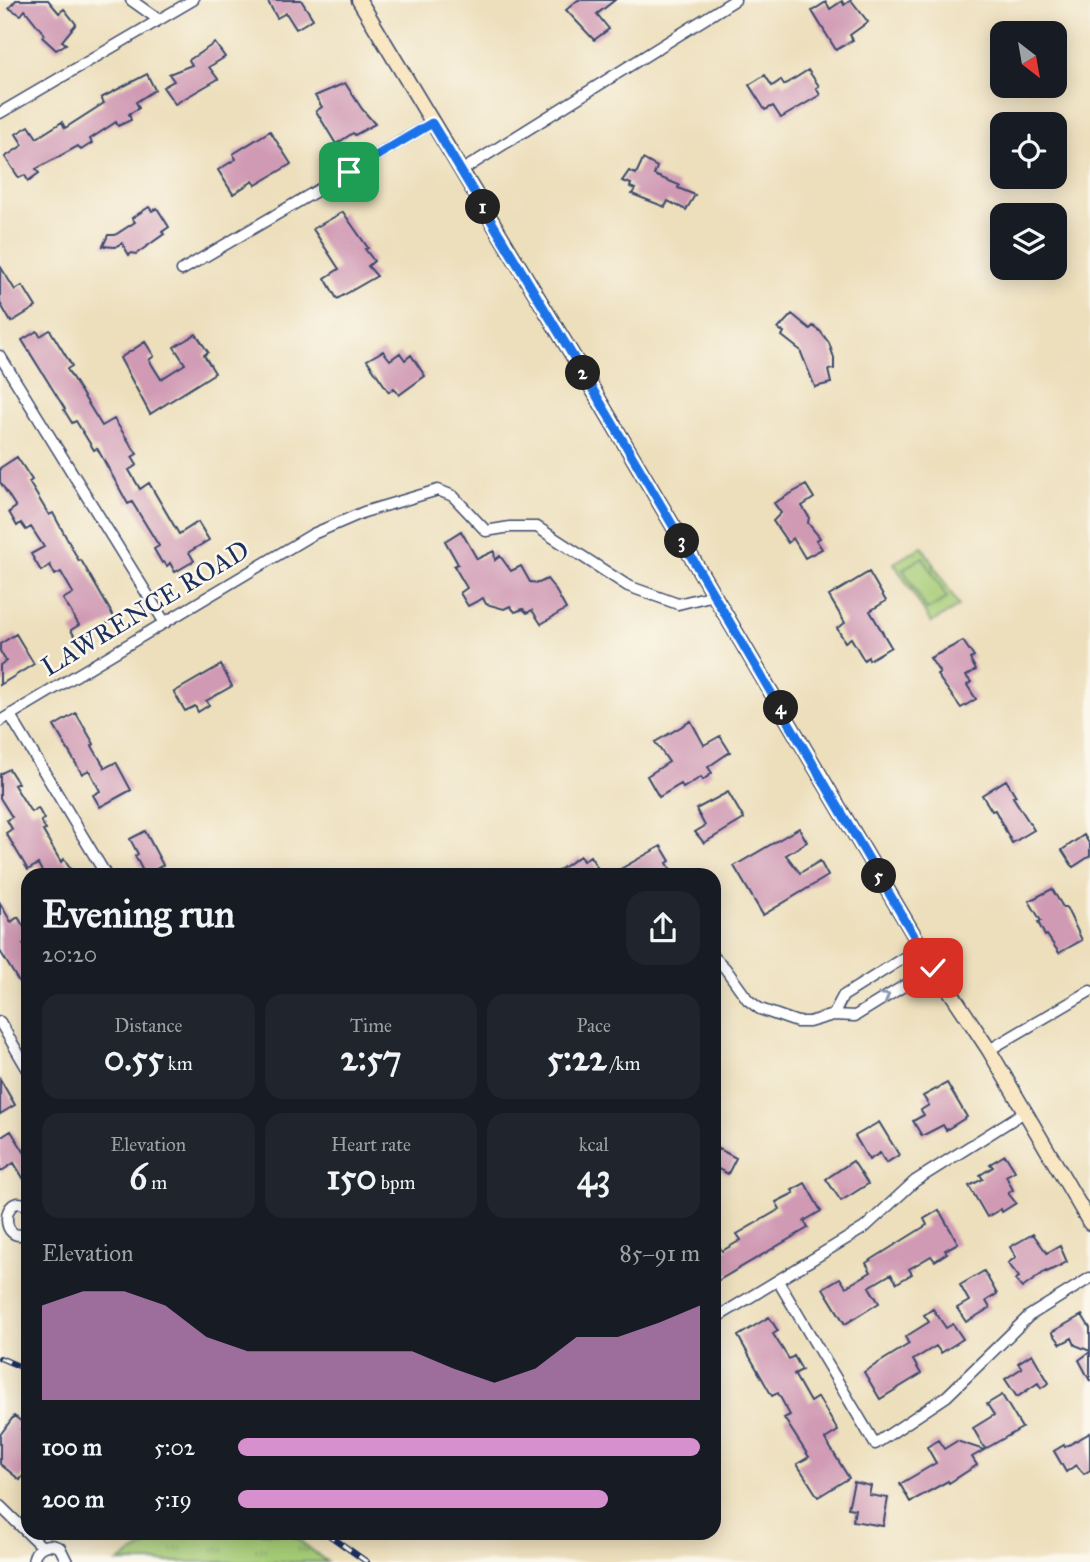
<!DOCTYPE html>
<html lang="en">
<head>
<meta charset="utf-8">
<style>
  :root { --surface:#171b24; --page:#20242c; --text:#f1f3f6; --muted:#9ea1a6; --accent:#d690ce }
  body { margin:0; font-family:"IM FELL Great Primer",serif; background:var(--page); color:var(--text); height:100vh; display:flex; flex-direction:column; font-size:26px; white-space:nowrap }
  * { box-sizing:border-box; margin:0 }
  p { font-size:23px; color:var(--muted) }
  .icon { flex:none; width:38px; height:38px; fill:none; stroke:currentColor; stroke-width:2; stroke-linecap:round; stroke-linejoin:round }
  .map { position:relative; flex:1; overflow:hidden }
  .drawer { position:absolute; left:21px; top:868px; width:700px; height:672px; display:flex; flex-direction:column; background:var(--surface); border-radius:21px; box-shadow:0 4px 18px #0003 }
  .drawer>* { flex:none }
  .needle { width:46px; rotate:149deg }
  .buttons { position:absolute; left:990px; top:21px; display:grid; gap:14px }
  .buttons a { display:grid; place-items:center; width:77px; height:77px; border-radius:14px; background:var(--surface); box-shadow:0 4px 18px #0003; font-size:35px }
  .pin { position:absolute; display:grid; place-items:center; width:60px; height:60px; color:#fff; margin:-30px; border-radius:14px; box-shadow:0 4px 10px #0006 }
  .km { position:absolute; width:35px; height:35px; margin:-18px; border-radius:50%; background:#222; color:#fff; font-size:19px; line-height:35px; text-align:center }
  .round { display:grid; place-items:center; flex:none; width:74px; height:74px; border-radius:21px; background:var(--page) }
  .head { display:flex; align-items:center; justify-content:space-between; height:119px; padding:0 21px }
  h1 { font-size:38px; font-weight:700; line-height:52px }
  .figures { display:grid; grid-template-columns:repeat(3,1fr); gap:10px; height:119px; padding:7px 21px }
  .figures div { display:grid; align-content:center; border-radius:18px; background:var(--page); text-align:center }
  .figures b { font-size:35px; font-weight:700 }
  .figures small { font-size:19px; font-weight:400 }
  .figures p { font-size:19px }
  .chart { height:196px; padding:14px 21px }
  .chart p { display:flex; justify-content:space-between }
  .chart svg { width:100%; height:126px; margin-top:7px; fill:var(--accent); opacity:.7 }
  ul { padding:0 21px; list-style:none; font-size:23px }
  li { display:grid; grid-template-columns:112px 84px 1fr; align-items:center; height:52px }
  li i { height:18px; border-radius:9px; background:var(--accent) }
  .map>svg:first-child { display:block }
</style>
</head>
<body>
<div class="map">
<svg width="1090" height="1562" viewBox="0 0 1090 1562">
  <defs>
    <pattern id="grass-tufts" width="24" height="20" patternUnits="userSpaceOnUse" patternTransform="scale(1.75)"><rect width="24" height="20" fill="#a6cc76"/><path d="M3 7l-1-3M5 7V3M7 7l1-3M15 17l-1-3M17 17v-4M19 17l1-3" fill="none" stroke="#86a664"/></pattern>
  </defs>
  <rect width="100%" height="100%" fill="#fbf7ec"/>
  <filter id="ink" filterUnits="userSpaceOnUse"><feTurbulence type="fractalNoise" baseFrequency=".0143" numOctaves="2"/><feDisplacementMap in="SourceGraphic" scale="14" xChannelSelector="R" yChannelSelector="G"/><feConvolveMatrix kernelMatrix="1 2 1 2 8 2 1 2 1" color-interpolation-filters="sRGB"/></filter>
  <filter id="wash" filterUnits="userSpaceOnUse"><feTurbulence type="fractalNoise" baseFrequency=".00686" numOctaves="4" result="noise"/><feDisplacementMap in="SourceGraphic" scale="28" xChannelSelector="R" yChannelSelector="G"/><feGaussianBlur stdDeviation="1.57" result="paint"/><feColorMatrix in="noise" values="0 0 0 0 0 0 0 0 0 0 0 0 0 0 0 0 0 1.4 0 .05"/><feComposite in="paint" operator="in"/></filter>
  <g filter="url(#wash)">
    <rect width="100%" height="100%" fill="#eddfbc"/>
    <path fill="url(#grass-tufts)" stroke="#607e6a" stroke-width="2" d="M922 546 959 606 931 623 894 563Z
      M168 1533H290L327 1562H119Z"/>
    <path fill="#a6cc76" stroke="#607e6a" stroke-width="2" d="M923 557 947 598 927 610 903 569Z"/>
    <g id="blocks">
      <path fill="#d09ab4" d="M16 0H48L59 13 64 9 76 24 62 41 66 44 56 50 42 37 44 34 25 10 21 15 9 8Z
        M267 0H301L313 19 296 29 286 13 277 18Z
        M578 0H615L597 14 609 29 594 40 566 10Z
        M851 0 868 22 850 35 853 40 836 50 812 11 826 2 830 9 842 1 844 5Z
        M215 43 225 57 209 67 218 79 175 104 163 87 174 81 169 74 192 65 189 60Z
        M808 70 819 86 816 88 820 95 781 118 773 106 765 110 749 85 765 75 772 86 781 80 784 85Z
        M147 74 155 90 136 102 139 108 129 114 131 120 118 126 116 122 90 139 92 143 81 150 78 146 36 169 39 173 28 181 25 175 19 178 5 157 23 145 16 134 29 126 37 138 62 122 65 128 104 103 101 98Z
        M345 83 362 109 375 124 355 135 353 133 336 144 316 111 322 107 315 96Z
        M270 131 291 164 256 185 253 181 233 194 218 170 236 159 233 154Z
        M643 159 657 167 654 175 679 185 678 188 695 195 686 210 668 201 665 207 632 194 635 189 630 187 631 184 622 181 629 171 636 174Z
        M149 207 152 211 157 208 169 227 162 232 164 234 136 254 132 253 129 255 122 243 115 247 103 246 108 235H115L135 222 132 218Z
        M343 212 368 248 365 249 374 261 368 266 377 276 337 299 325 278 339 269 313 229Z
        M0 266 15 290 22 286 25 289 36 307 11 322 0 303Z
        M792 314 810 329 813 326 820 331 829 343 834 358V369L828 370 831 383 815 387 800 350 782 336 784 332 778 329Z
        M50 330 72 366 67 369 102 426 114 419 137 454 132 457 137 465 129 470 140 489 149 483 179 534 198 522 209 540 189 552 194 561 175 572 170 563 167 566 164 562 162 563 154 549 159 546 132 502 128 504 97 448 94 450 76 421 72 423 64 410 65 409 22 340 37 331 40 336Z
        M196 334 208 352 204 355 215 373 150 414 120 358 145 342 154 356 149 360 161 379 185 364 174 347Z
        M383 351 390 360 400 353 405 360 411 355 425 376 399 395 394 388 389 392 367 360Z
        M17 457 32 480 29 482 49 515 53 513 79 561 81 560 115 619 77 641 71 630 79 625 63 599 73 593 61 572 55 575 50 565 41 571 31 554 44 547 31 527 26 530 21 523 17 526 9 512 16 507 0 482V468Z
        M806 485 814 498 802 506 809 517 808 523 820 538 816 540 822 549 805 558 793 538 788 543 773 521 781 513 774 503Z
        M461 531 477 559 494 551 495 560 500 556 511 571 521 566 530 582 539 583 547 579 555 589 566 609 541 624 532 610 527 613 523 609 515 612 510 606 504 609 486 604 483 598 468 606 460 593 467 588 454 566 458 564 445 541Z
        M869 572 886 601 870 611 891 647 869 660 868 657 864 660 851 638 845 642 837 628 845 623 829 596Z
        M16 634 34 664 0 685V665L6 661 0 651V644Z
        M963 641 974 657 970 659 976 670 966 676 971 682 967 685 976 699 961 708 937 675 940 673 930 658Z
        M221 665 232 686 206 701 209 705 198 712 195 706 185 711 174 692Z
        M76 713 94 744 92 746 105 768 116 762 131 790 100 807 93 795 100 791 89 770 82 774 54 726Z
        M691 721 704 745 720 736 730 752 708 767 712 773 703 780 701 777 683 788 681 784 659 797 647 776 669 762 655 742Z
        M9 769 18 783 14 785 31 812 38 808 44 819 41 821 46 830 43 831 61 862 64 859 74 875H44L38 864 28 870 6 833 12 829 7 820 12 817 0 798V774Z
        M1006 780 1016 796 1013 797 1034 830 1012 843 995 810 992 811 982 795Z
        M728 792 744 819 704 843 695 832 705 826 696 809Z
        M799 828 807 842 786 855 800 873 820 861 828 876 763 915 734 866Z
        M145 831 163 865 145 875 135 856 138 854 130 839Z
        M1084 835 1090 845V856L1073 867 1062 850Z
        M661 846 670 861 667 863 674 875H610Z
        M580 856 583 861 590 856 602 875H552Z
        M1052 889 1063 907H1066L1082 940 1059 953 1047 935 1045 936 1038 922 1041 921 1029 901Z
        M0 903 11 922 18 917 28 934V941L23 944 28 953V997L0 951Z
        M0 1079 15 1105 0 1114Z
        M947 1083 967 1117 946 1130 943 1125 922 1136 913 1121 924 1115 921 1110 929 1105 923 1096Z
        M879 1122 899 1155 886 1163 880 1153 869 1160 855 1136Z
        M11 1131 28 1158V1186L14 1163 0 1172V1138Z
        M719 1149 736 1158 728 1174 714 1167V1153Z
        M1005 1155 1015 1171 1006 1176 1013 1190 1008 1193 1016 1203 1002 1212 1001 1209 987 1217 969 1186 983 1179 980 1175 993 1167 990 1164Z
        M853 1161 868 1184 841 1201 826 1179Z
        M805 1183 821 1211 804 1221 808 1228 714 1283V1238L722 1251 741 1240 737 1234 780 1209 776 1202 794 1193 792 1190Z
        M939 1210 958 1243 945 1250 947 1253 935 1261 931 1256 909 1269 912 1274 897 1283 891 1274 869 1287 879 1303 845 1324 823 1288 840 1278 846 1287 871 1272 866 1263 927 1225 924 1219Z
        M1033 1234 1047 1253 1060 1246 1067 1262 1047 1272 1046 1271 1022 1288 1015 1280 1019 1277 1008 1263 1016 1257 1010 1247Z
        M984 1271 997 1294 986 1301 990 1308 966 1322 957 1308 969 1301 960 1285Z
        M933 1309 946 1328 953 1324 963 1339 941 1353 936 1346 913 1360 921 1374 880 1399 864 1372 909 1344 905 1337 929 1322 924 1315Z
        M1082 1315 1090 1328V1351L1075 1345 1072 1338 1061 1344 1052 1332Z
        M769 1317 778 1331 773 1334 789 1359 794 1356 802 1370 794 1374 810 1402 818 1397 838 1431 825 1439 849 1478 818 1497 797 1464 809 1457 784 1418 790 1415 778 1393 772 1396 738 1336Z
        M1090 1352V1381L1079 1360Z
        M1032 1354 1049 1383 1041 1388 1038 1383 1017 1397 1005 1379 1022 1368 1018 1363Z
        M1002 1395 1022 1428 985 1449 973 1428 994 1415 987 1404Z
        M14 1416 25 1424 21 1429 28 1434V1469L20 1480 0 1464V1435Z
        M1090 1433V1470L1084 1474 1076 1465 1066 1472 1054 1451 1064 1445 1065 1447Z
        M938 1440 944 1449 957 1441 984 1450 972 1457 977 1465 949 1483 948 1481 910 1502 900 1484 936 1463 927 1447Z
        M854 1482 871 1486 869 1495 888 1498 883 1526 853 1521 855 1509 848 1508Z"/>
    </g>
  </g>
  <g filter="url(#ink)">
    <use href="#blocks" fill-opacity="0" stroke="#3a496c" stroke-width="2"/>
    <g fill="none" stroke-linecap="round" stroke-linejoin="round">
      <defs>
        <path id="street" d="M131 0 159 20
          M0 113 193 0
          M461 171 735 0
          M182 270 432 123
          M0 356 165 623
          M10 715 106 875
          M0 721 313 534 364 512 438 490 453 496 486 531 510 527H537L628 586 678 604 714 595
          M714 957 725 968 748 1000 760 1009 797 1022H809L833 1015 855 1016 933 968
          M833 1015 843 996 921 947
          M0 1022 28 1070
          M989 1050 1090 991
          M28 1206C0 1190 0 1248 28 1232
          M778 1281 875 1444 947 1396 1029 1316 1090 1278
          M714 1319 864 1228 915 1181 1026 1111
          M0 1506 42 1547
          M33 1562C35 1547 47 1541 60 1548L67 1562"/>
        <path id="secondary" d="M359 0 582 371 921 947 989 1050 1090 1223"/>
      </defs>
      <use href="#street" stroke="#3a496c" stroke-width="13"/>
      <use href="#secondary" stroke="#3a496c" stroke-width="17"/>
      <use href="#street" stroke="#fff" stroke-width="10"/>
      <use href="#secondary" stroke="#f9e7c3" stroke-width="14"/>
      <defs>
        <path id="rail" d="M0 1358 28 1370
          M326 1533 367 1562"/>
      </defs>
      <use href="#rail" stroke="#1b2f5e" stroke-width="6"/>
      <use href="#rail" stroke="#fbf7ec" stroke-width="3.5" stroke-dasharray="10" stroke-linecap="butt"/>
    </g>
    <defs><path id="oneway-chevron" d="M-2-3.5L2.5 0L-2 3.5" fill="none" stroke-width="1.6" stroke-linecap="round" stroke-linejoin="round" transform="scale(1.75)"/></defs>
    <use stroke="#8d97ae" href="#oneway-chevron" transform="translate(885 997) rotate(-31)"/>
  </g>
  <g fill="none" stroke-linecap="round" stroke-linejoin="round" filter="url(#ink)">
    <defs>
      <path id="route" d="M349 172 432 123 582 371 933 968"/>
    </defs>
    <use href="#route" stroke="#fff" stroke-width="14"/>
    <use href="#route" stroke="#1a73e8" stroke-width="9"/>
  </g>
  <g text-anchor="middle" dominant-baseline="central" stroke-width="5" stroke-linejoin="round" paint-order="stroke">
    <g font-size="26" fill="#1b2f5e" stroke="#fbf7ec">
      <text transform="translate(145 608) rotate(-31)">LAWRENCE ROAD</text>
    </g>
  </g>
</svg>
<div class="buttons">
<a><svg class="needle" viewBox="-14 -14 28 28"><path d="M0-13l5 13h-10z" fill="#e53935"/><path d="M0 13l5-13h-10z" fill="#9ea1a6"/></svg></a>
<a><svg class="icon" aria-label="locate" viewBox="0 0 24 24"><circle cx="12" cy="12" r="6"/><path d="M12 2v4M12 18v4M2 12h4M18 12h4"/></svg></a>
<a><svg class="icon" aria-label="layers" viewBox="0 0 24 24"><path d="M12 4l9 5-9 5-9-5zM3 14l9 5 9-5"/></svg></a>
</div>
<div class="pin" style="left:349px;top:172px;background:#1e9e55"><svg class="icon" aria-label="arrive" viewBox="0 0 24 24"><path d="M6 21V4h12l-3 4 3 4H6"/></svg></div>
<div class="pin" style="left:933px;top:968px;background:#d93025"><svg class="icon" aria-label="check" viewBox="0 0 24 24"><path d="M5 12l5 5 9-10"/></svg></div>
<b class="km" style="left:483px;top:207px">1</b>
<b class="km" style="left:583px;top:373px">2</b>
<b class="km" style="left:682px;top:541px">3</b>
<b class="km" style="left:781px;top:708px">4</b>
<b class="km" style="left:879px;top:876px">5</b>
<section class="drawer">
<div class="head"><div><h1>Evening run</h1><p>20:20</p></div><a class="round"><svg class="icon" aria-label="share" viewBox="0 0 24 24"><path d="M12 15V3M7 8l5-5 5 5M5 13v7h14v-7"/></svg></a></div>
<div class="figures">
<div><p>Distance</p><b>0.55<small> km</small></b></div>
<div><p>Time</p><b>2:57</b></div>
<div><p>Pace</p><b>5:22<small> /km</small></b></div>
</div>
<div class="figures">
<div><p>Elevation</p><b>6<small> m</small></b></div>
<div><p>Heart rate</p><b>150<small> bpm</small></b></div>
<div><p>kcal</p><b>43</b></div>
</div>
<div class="chart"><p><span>Elevation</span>85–91 m</p>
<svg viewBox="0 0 160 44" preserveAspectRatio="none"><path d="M0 44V11L10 6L20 6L30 11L40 22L50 27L60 27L70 27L80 27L90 27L100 33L110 38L120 33L130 22L140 22L150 17L160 11V44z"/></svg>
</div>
<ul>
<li><b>100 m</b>5:02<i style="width:100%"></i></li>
<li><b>200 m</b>5:19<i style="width:80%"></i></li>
</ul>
</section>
</div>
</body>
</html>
